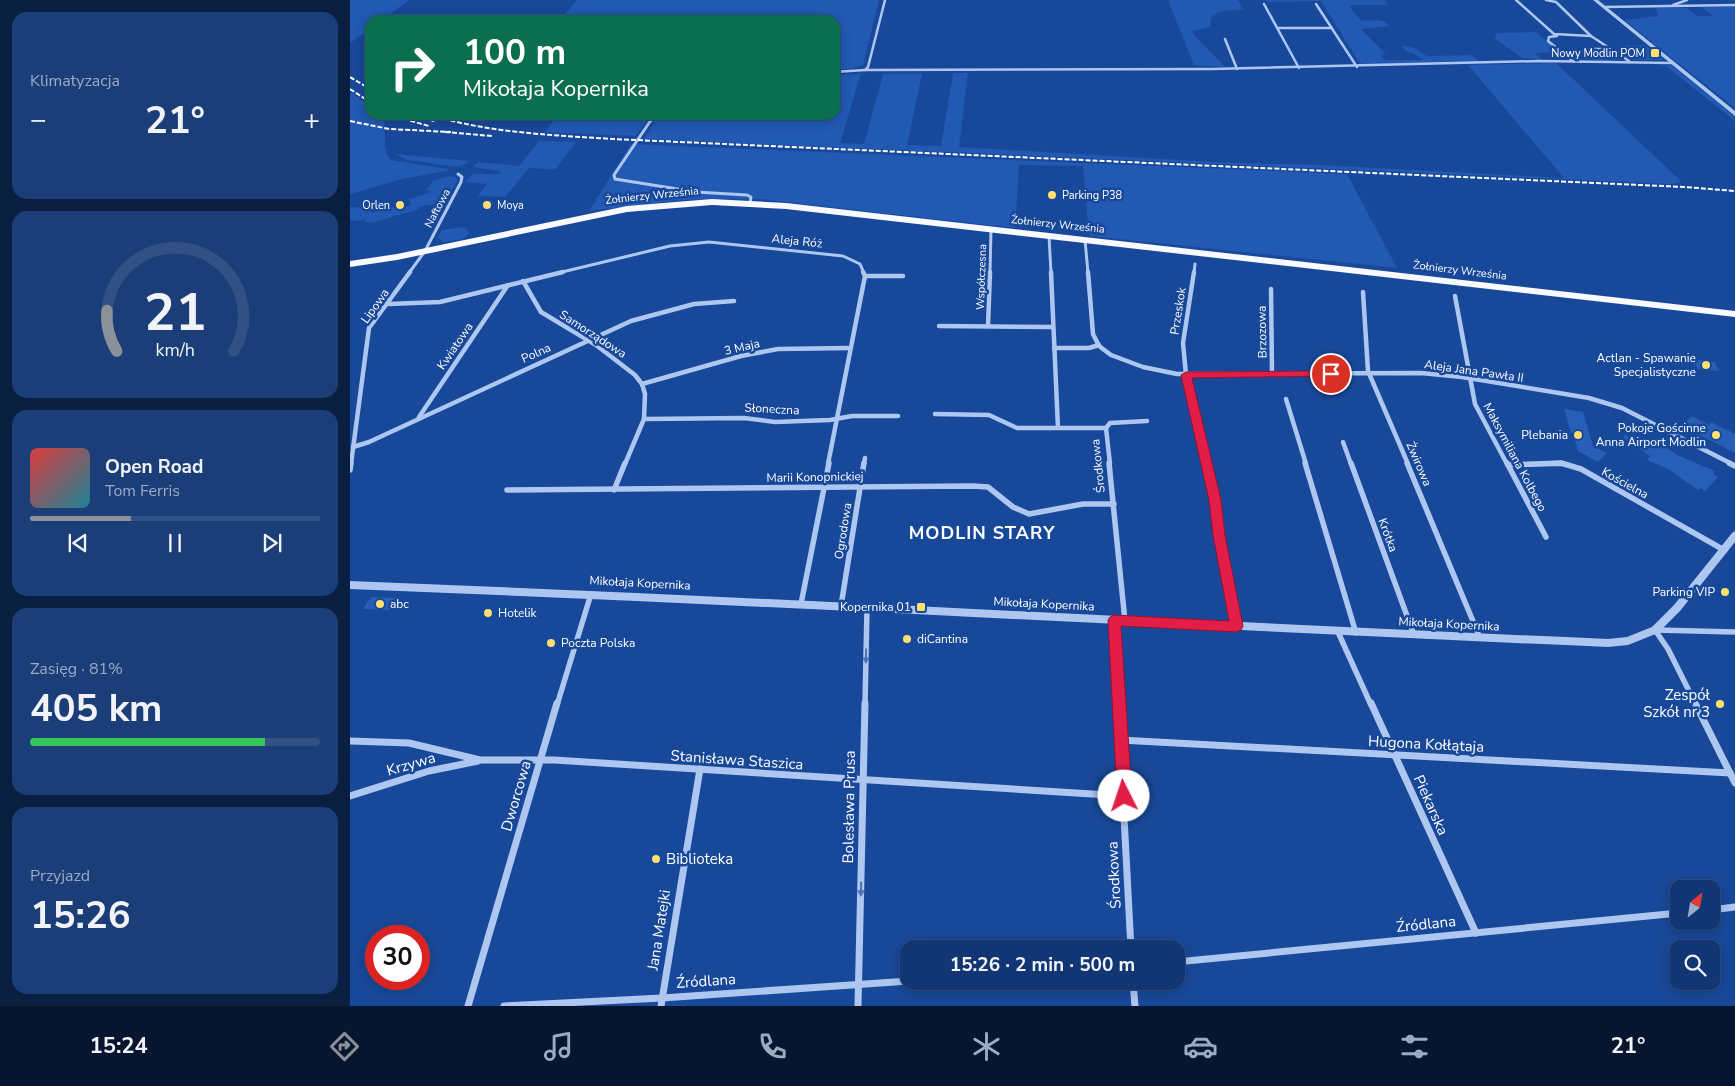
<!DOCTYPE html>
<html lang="pl">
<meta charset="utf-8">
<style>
:root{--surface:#123673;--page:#1b3e78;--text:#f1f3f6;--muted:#9cabc4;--line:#315085;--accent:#8c9099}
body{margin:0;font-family:"Nunito Sans",sans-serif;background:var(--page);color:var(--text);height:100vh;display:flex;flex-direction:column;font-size:19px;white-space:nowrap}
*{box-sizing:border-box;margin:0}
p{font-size:16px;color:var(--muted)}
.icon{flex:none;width:28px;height:28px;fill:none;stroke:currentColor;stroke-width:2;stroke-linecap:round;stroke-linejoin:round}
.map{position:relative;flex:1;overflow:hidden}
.drawer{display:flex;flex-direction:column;gap:12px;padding:12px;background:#0a1e3f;width:350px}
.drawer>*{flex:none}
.guide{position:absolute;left:15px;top:15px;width:475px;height:105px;border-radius:15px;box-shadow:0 2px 12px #0003,0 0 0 1px var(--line);background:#0b6e4f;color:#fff;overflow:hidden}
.needle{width:32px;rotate:30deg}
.controls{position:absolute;left:1320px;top:880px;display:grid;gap:10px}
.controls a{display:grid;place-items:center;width:50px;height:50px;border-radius:10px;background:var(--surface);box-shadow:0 2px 12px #0003,0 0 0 1px var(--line);font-size:25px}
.speed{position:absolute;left:15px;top:925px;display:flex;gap:10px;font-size:25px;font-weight:700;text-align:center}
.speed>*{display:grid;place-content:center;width:65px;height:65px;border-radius:50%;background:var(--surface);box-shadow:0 2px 12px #0003,0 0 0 1px var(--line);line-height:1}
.speed .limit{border:8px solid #d22;background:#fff;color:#111}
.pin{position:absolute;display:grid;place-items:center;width:42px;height:42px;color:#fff;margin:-21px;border:2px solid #fff;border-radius:50%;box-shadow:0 1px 5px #0007}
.me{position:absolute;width:55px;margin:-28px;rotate:356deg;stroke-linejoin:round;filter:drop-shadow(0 0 4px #0008)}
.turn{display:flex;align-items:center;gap:18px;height:105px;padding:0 15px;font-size:22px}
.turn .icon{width:65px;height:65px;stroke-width:2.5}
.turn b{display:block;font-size:35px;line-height:42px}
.big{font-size:38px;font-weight:700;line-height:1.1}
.drawer .widget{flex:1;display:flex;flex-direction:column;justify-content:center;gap:8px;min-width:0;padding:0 18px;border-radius:15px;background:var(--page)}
.drawer .dial{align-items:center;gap:0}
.dial svg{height:130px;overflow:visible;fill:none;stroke:var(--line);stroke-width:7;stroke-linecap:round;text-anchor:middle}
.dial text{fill:var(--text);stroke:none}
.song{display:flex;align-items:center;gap:15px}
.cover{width:60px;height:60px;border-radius:8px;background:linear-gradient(135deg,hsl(0 70% 55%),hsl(190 70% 35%))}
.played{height:5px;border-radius:2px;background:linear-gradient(90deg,var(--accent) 35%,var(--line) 35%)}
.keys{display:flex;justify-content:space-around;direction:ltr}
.heat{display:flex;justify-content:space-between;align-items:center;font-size:28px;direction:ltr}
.charge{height:8px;border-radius:4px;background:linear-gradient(90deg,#34c759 81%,var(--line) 0)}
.trip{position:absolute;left:550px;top:940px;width:285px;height:50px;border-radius:15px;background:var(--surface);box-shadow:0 2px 12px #0003,0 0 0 1px var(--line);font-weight:700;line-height:50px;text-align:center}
.menu{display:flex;height:80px;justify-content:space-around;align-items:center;background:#07162e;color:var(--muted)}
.menu .icon{width:35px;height:35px}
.menu .current{color:var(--accent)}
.menu b{font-size:22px;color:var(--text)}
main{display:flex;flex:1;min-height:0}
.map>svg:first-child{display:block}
.green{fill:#2159b3}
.building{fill:#275eb8}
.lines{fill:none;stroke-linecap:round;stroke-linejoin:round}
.minor-far4{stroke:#adc7f1;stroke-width:2.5}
.minor-far3{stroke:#adc7f1;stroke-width:3}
.minor-far2{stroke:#adc7f1;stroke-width:4.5}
.minor-far1{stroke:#adc7f1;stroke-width:5.5}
.minor{stroke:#adc7f1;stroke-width:7}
.tertiary{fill:#adc7f1;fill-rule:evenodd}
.primary{fill:#f8faff;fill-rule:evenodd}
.rail{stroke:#fff;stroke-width:2;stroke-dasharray:5 2;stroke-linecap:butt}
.oneway{fill:#4c74b8}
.route{fill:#e11d48;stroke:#92132f}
.poi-dot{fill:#ffdf6e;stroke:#184899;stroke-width:2}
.labels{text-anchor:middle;stroke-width:5;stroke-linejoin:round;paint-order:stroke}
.far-poi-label{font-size:11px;fill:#fff;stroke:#184899;text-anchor:end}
.far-street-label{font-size:11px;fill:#fff;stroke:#184899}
.street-label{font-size:12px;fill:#fff;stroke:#184899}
.poi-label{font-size:12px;fill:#fff;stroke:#184899;text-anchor:end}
.near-poi-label{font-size:15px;fill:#fff;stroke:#184899;text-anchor:end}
.near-street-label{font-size:15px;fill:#fff;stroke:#184899}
.district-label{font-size:18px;font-weight:bold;letter-spacing:1px;fill:#fff;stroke:#184899}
</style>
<main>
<section class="drawer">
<div class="widget"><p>Klimatyzacja</p>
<div class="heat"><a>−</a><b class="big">21°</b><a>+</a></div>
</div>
<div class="widget dial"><svg viewBox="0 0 100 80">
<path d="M14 69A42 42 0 1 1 86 69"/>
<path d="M14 69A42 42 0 0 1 8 44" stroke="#8c9099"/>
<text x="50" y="56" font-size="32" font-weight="700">21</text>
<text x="50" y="72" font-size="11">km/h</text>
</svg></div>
<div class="widget">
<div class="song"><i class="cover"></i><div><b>Open Road</b><p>Tom Ferris</p></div></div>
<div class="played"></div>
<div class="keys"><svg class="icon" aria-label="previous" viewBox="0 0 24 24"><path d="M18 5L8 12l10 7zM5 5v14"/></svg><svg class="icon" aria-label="pause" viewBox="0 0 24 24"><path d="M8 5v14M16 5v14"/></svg><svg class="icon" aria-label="next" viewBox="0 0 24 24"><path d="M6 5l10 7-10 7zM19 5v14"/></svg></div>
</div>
<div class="widget"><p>Zasięg · 81%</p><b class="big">405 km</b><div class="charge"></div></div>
<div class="widget"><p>Przyjazd</p><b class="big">15:26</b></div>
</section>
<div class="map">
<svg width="1385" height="1006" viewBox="0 0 1385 1006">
<rect width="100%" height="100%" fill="#184899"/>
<g class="green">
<path d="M0,0h59l-27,20h-12v9l-20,14z"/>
<path d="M227,0h302l-16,65 -11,4h-17v-49h-275z"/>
<path d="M818,0h70l6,10c-13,0 -24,-1 -33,8l-1,9 -17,4 1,4 31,32 -31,-2z"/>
<path d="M911,0h123l4,5h-36l-2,2 10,13c10,2 23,-3 30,6l-29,3 25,25 -5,1 3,5h38c-5,-8 -16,-6 -20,-14l10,1 15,9 45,-1 8,7 -120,2 -39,-63 -51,1z"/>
<path d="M1385,6v102l-111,-88 34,-4 -2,-8h30l11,8h16l-12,-9z"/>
<path d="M1186,32l24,20 -25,1 7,7 -20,-2 -28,-20 3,-5z"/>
<path d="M1269,45h26l19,15h-33l-16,-10 8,-1z"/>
<path d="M1245,50h17l12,9c-13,3 -34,4 -44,-5z"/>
<path d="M1206,63l126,119 -10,2 -1028,-45 15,-24h176v-40l26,-1 -21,69 24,1 19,-70h39l-15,71 34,1 12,-73h15l-9,74 254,15 107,3 244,13 -96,-113z"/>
<path d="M1300,63l23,3 62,51v4l-69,-55z"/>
<path d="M0,92l20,14v9h11c9,14 -2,31 10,45l58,9 -2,2 -45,8 -52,15z"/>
<path d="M208,115h93l-15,21 -91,-4z"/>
<path d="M189,141l37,1 -21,28 -26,-2 -24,29 -27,-1 9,-12 -23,-2 9,-8h28l-1,-3 -27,-4 5,-5 41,4z"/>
<path d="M281,144l716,30 50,94 -308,-32 -6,-70 -64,-1 -4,63 -255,-29 -78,1 -93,11z"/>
<path d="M46,154l73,7 -5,4 -7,2 -50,-7z"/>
<path d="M99,176l7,1 1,4 -12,23 -23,2 -6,4 -44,13 -8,-1 2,-3 -8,2 -8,-1v-13l21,1 2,4 18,-5c8,4 13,1 20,-3l-2,-5 22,-7 -5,-2 8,-10z"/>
<path d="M113,227l4,2 2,4 -6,6 -19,3 -7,-4 5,-8z"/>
</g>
<g class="building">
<path d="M1343,359l22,3 4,9 -21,-2z"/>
<path d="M1214,409l19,3 10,34 14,7 -9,9 -20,-11 -5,-18h-2z"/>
<path d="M1342,416l17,9 2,-3 24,12v19l-53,-27z"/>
<path d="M1275,435l33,13 4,-3 17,11 36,15 -2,3 5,3 -13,14 -4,-3 -3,2 -30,-21 -21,-9 3,-4 -27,-18z"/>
<path d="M21,597l26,1 -8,12 -26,-1z"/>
</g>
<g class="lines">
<g class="minor-far4">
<path d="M1166,0l38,34 37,2 38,25"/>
<path d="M1196,0l10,2 35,34"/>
<path d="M914,4l35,64"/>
<path d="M966,4l41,63"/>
<path d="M1323,5l14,-5"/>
<path d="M1254,7l131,-2"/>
<path d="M928,28h54"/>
<path d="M1207,36l-8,1 -1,4 25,20"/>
<path d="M875,39l12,30"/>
<path d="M1216,55l26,-6h19"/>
<path d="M515,70l3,-3 17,-67"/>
<path d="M485,72l30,-2 347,-1 328,-8 132,2"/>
<path d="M301,121l4,-6"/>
</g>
<g class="minor-far3">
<path d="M301,120l-37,55 1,4 81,13 51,3 4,2 -1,6"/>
<path d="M699,236l2,37"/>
<path d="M735,240l3,33"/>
<path d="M59,273l16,-22 36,-69 1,-5 -4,-3"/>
<path d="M208,273l112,-27 39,-4 134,14 17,8 4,9"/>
<path d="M640,273l1,-44"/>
<path d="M844,273l1,-9"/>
</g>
<g class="minor-far2">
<path d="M701,272l7,156"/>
<path d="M738,272l5,62 6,12 12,9 32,12 34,7 244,-1 41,4 127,21 33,10 110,56"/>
<path d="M844,272l-11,71 3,32 21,89"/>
<path d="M515,276h38"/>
<path d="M173,281l18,31 55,33 39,30 7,9 3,10 -1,25 -19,45"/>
<path d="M921,289l1,85"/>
<path d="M1013,292l5,79 40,93"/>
<path d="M1105,296l20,108 32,60"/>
<path d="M39,304l51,-2 123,-30"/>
<path d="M589,326l114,1"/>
<path d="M638,326l2,-54"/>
<path d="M704,348h35l10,-3"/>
<path d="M292,384l99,-28 37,-7 72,-1"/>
<path d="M936,399l20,65"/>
<path d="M585,414l54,1 28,13h89"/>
<path d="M69,417l89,-132"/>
<path d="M294,419l100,-1 31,4 55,-2 22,-4h46"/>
<path d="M756,428l4,36"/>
<path d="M756,428l4,-5 37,-2"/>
<path d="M993,442l8,22"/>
<path d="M3,447l16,-5 262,-121 63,-17 40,-3"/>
<path d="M1,464l18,-136 41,-56"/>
<path d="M478,464l37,-188 -2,-4"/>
<path d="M514,464l1,-6"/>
<path d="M1177,464h38"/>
</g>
<g class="minor-far1">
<path d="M759,463l16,158"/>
<path d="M856,463c13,54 20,109 30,163"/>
<path d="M955,463l51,170"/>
<path d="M1001,463l63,172"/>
<path d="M1057,463l73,175"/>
<path d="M1157,463l39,74"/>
<path d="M1211,463l20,6 143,81"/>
<path d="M1379,463l6,3"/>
<path d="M1158,465l52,-2"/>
<path d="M0,470l1,-7"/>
<path d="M157,490l466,-4 15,1 25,20 16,7 54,-10h31"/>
<path d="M264,490l11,-27"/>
<path d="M451,604l28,-141"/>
<path d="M491,606l23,-143"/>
<path d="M764,621l4,84"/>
<path d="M1305,630l13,19 28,56"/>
<path d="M1306,630l79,2"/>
<path d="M988,632l33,73"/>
<path d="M207,705l34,-111"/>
<path d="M515,705l2,-97"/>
</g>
<g class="minor">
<path d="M768,703l13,246"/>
<path d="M1021,703l105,230"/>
<path d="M1345,703l40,80"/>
<path d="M770,740l610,33"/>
<path d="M0,741l59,2 71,17h74l570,36"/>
<path d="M0,796l79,-25 49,-10"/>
<path d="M1361,910l24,-3"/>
<path d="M826,962l503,-49"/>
<path d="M783,981l2,25"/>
<path d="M118,1006l89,-303"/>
<path d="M154,1006l158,-8 247,-17"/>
<path d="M311,1006l39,-237"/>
<path d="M508,1006l7,-303"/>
</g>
<g class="tertiary">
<path d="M1243,0h5l137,111v5z"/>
<path d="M1385,531v11l-55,69 -22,22 -30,12 -20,2c-419,-18 -839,-42 -1258,-58v-8c419,16 839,40 1258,58l19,-2 25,-10 22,-22 58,-72z"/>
</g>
<path class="primary" d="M362,199l74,4 949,108v6l-949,-108 -74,-4 -85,7 -230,48 -47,7v-6l47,-7 230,-48z"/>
<g class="rail">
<path d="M0,77l20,12"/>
<path d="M0,89l20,13"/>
<path d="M40,115l39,11"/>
<path d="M66,115l20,7"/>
<path d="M80,115c60,18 121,20 183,24l1072,48 50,4"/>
<path d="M0,121l39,8 62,3"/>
<path d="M95,132l47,4"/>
</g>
</g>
<defs><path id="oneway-solid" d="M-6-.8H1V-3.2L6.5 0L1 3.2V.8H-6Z" transform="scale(1.25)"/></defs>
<g class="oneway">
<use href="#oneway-solid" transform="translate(516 656) rotate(91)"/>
<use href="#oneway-solid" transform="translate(511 889) rotate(91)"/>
</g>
<path class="route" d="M981,371l3,1v4l-142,2 29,122 4,35 18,91 -2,4 -5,2 -115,-6 11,170 -3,6 -5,2 -5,-2 -2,-6 -9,-176 2,-3 4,-2 115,6 -16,-86 -4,-35 -28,-125 5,-3z"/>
<g class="poi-dot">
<rect x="1300" y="48" width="10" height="10" rx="2.5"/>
<circle cx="702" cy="195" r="5"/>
<circle cx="50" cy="205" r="5"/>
<circle cx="137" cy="205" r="5"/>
<circle cx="1356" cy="365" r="5"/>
<circle cx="1228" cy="435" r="5"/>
<circle cx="1366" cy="435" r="5"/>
<circle cx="1375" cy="592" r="5"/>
<circle cx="30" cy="604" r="5"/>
<rect x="566" y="602" width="10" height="10" rx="2.5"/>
<circle cx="138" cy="613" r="5"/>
<circle cx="557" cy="639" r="5"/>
<circle cx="201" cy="643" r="5"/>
<circle cx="1370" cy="704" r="5"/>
<circle cx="306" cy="859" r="5"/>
</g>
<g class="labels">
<g class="far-poi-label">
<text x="1295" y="57">Nowy Modlin POM</text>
<text x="712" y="199" text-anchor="start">Parking P38</text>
<text x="40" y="209">Orlen</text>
<text x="147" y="209" text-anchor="start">Moya</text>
</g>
<g class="far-street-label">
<text transform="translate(302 195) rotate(-6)" y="4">Żołnierzy Września</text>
<text transform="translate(87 208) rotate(-62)" y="4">Naftowa</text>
<text transform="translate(708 224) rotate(6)" y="4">Żołnierzy Września</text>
<text transform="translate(1110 270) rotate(7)" y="4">Żołnierzy Września</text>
<text transform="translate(631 277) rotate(-88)" y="4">Współczesna</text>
</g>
<g class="street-label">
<text transform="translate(447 241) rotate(6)" y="4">Aleja Róż</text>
<text transform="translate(25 306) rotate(-55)" y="4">Lipowa</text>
<text transform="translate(828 311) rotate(-81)" y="4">Przeskok</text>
<text transform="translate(912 332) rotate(-91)" y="4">Brzozowa</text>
<text transform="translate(243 334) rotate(33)" y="4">Samorządowa</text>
<text transform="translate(105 346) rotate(-56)" y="4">Kwiatowa</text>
<text transform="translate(392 347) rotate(-13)" y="4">3 Maja</text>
<text transform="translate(186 353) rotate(-24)" y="4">Polna</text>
<text transform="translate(1124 371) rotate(8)" y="4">Aleja Jana Pawła II</text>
<text transform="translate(422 409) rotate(3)" y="4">Słoneczna</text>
<text transform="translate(1165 457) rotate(62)" y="4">Maksymiliana Kolbego</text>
<text transform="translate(1069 464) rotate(67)" y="4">Żwirowa</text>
<text transform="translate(748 466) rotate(-96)" y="4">Środkowa</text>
<text transform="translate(465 477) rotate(-1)" y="4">Marii Konopnickiej</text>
<text transform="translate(1275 483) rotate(29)" y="4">Kościelna</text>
<text transform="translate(493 531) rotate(-81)" y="4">Ogrodowa</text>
<text transform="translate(1038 535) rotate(70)" y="4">Krótka</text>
<text transform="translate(290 583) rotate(3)" y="4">Mikołaja Kopernika</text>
<text transform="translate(694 604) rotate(3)" y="4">Mikołaja Kopernika</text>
<text transform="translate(1099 624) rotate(3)" y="4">Mikołaja Kopernika</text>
</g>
<g class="poi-label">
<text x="1346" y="362">Actlan - Spawanie<tspan x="1346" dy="14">Specjalistyczne</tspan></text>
<text x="1356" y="432">Pokoje Gościnne<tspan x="1356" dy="14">Anna Airport Modlin</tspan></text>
<text x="1218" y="439">Plebania</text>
<text x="1365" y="596">Parking VIP</text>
<text x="40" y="608" text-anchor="start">abc</text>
<text x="561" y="611">Kopernika 01</text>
<text x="148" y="617" text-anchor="start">Hotelik</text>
<text x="567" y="643" text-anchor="start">diCantina</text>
<text x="211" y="647" text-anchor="start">Poczta Polska</text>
</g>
<g class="near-poi-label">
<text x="1360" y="700">Zespół<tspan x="1360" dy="17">Szkół nr 3</tspan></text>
<text x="316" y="864" text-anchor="start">Biblioteka</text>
</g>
<g class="near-street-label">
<text transform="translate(1076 744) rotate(3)" y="5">Hugona Kołłątaja</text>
<text transform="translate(387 760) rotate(4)" y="5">Stanisława Staszica</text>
<text transform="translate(61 764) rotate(-16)" y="5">Krzywa</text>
<text transform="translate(166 796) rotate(-74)" y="5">Dworcowa</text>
<text transform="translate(1081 805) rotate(66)" y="5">Piekarska</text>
<text transform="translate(499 807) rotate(-89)" y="5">Bolesława Prusa</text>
<text transform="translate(764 875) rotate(-93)" y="5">Środkowa</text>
<text transform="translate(1076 924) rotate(-6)" y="5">Źródlana</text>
<text transform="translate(309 930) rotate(-81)" y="5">Jana Matejki</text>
<text transform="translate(356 981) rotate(-4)" y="5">Źródlana</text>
</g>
<g class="district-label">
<text x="632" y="539">MODLIN STARY</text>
</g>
</g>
</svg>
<div class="controls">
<a><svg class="needle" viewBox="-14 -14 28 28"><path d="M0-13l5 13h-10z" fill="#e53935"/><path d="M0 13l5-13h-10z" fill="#9cabc4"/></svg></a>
<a><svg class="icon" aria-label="search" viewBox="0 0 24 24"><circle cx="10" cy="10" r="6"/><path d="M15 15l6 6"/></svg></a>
</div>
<div class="speed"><div class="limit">30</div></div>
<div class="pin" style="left:981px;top:374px;background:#d93025"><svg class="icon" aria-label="arrive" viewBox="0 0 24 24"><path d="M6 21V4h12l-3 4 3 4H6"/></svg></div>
<svg class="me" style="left:774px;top:796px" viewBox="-20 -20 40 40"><circle r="19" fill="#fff"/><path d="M0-13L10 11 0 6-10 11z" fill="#e11d48"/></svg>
<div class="trip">15:26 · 2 min · 500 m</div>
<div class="guide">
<div class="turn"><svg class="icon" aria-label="right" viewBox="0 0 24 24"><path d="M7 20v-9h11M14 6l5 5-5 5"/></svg><div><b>100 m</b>Mikołaja Kopernika</div></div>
</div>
</div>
</main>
<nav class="menu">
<b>15:24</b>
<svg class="icon current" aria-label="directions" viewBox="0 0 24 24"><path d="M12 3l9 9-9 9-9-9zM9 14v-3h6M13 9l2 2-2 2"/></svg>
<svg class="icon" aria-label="music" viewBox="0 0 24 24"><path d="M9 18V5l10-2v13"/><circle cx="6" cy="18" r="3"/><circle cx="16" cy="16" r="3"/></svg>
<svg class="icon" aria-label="phone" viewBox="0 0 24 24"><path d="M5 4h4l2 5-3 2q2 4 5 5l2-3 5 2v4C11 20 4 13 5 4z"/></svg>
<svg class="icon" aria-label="climate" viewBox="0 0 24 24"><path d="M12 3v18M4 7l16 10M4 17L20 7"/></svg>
<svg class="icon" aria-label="car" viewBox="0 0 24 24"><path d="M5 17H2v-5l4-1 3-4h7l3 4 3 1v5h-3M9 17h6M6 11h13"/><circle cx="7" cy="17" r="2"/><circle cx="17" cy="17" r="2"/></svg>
<svg class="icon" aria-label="filters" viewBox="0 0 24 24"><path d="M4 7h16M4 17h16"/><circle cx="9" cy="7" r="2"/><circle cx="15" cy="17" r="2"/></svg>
<b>21°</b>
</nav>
